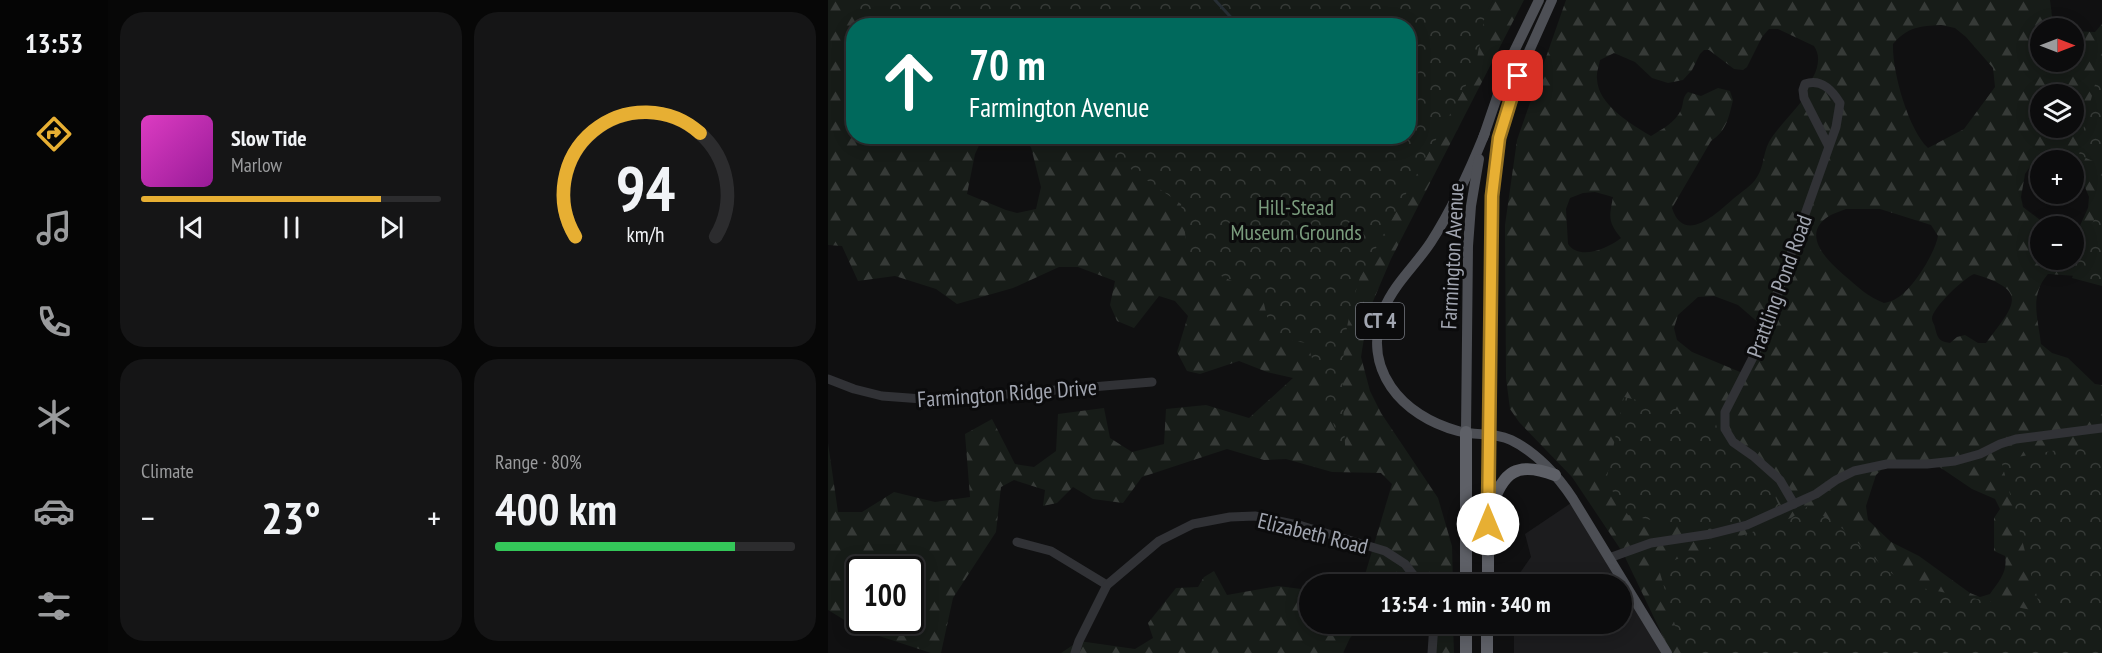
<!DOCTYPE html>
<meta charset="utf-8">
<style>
:root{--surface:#0c0c0d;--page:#151516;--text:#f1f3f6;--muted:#9a9b9d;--line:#2c2c2e;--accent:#e7af33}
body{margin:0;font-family:"PT Sans Narrow",sans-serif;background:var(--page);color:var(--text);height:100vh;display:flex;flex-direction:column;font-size:22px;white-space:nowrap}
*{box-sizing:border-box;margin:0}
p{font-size:20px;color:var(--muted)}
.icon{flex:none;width:33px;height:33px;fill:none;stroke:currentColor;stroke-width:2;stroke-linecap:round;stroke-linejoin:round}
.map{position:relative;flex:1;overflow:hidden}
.details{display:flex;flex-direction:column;gap:12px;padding:12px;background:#070707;width:720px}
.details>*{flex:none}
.banner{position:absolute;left:18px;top:18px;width:570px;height:126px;border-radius:24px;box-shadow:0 3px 15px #0003,0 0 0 2px var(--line);background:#00695c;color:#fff;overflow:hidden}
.needle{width:39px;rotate:90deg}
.controls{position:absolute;left:1202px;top:18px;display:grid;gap:12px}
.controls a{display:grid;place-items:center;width:54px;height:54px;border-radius:50%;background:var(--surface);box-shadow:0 3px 15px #0003,0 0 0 2px var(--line);font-size:30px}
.speed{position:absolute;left:18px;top:556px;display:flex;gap:12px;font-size:30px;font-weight:700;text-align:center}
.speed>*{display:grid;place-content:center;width:78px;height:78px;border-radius:50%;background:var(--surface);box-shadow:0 3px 15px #0003,0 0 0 2px var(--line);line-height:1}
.speed .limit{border:3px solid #111;border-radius:9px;background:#fff;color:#111}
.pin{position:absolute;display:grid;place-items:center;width:51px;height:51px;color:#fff;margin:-26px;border-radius:12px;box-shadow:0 3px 9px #0006}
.me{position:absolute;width:66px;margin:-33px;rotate:0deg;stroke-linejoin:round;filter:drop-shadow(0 0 4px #0008)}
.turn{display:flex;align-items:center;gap:21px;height:126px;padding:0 24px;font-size:27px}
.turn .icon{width:78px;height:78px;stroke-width:2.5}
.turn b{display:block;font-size:42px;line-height:51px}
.big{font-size:45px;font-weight:700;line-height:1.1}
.details .tile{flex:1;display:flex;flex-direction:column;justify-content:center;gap:9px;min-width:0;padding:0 21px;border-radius:24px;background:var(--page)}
.details .dial{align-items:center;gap:0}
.dial svg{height:156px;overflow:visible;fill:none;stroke:var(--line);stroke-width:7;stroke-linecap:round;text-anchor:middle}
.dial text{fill:var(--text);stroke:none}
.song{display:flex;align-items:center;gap:18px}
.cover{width:72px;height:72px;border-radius:9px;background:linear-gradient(135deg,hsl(310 70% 55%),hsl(300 70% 35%))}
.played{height:6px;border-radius:3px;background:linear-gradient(90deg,var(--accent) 80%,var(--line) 80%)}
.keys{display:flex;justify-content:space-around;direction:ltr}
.heat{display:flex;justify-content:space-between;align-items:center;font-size:33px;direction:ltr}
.charge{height:9px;border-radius:4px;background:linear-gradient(90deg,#34c759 80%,var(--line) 0)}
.details .tiles{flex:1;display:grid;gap:12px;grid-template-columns:repeat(2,1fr)}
.trip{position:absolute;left:471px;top:574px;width:333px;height:60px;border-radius:30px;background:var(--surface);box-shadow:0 3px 15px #0003,0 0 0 2px var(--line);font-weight:700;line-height:60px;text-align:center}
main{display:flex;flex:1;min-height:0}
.menu{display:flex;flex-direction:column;width:108px;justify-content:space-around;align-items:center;background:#050505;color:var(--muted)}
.menu .icon{width:42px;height:42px}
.menu .current{color:var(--accent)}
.menu b{font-size:27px;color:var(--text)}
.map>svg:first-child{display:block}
.built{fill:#1c1c1e}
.forest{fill:url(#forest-firs);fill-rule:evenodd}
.park{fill:url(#park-crowns)}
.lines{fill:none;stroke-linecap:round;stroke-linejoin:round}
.stream{stroke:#272e34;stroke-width:3}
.minor{stroke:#313236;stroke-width:9}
.major{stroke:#4d4f55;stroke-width:10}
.highway{stroke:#5e6067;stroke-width:12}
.route-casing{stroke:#967221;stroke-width:15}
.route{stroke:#e7af33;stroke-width:10}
.labels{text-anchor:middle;stroke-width:6;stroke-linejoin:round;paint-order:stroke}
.shield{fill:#0b0b0c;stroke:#757880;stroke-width:1.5}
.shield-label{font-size:21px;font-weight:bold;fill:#a2a6b1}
.park-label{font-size:22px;fill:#7a9c7d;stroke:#0b0b0c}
.street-label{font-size:22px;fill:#a2a6b1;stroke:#0b0b0c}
</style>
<main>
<nav class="menu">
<b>13:53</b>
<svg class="icon current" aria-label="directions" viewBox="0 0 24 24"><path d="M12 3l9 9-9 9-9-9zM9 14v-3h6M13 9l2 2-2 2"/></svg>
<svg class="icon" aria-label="music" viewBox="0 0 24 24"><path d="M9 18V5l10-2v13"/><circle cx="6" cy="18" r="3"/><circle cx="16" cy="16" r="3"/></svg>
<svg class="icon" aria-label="phone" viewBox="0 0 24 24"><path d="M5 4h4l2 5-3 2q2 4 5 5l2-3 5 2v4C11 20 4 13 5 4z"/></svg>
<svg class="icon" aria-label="climate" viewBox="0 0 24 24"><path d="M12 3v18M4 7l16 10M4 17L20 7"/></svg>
<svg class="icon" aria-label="car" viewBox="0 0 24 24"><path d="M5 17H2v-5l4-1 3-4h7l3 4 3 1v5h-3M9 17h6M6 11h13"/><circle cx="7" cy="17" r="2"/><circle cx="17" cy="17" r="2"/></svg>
<svg class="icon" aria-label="filters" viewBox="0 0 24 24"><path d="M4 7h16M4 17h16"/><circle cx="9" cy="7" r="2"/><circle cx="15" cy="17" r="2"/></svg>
</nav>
<section class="details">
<div class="tiles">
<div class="tile">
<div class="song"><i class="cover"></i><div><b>Slow Tide</b><p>Marlow</p></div></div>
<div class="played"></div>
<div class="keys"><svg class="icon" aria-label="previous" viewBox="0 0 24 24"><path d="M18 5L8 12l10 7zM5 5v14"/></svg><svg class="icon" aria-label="pause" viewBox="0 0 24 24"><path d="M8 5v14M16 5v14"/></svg><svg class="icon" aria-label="next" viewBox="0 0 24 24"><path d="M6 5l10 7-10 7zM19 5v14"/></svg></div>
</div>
<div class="tile dial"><svg viewBox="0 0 100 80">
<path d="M14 69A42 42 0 1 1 86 69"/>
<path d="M14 69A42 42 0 0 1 78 16" stroke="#e7af33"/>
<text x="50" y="56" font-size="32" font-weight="700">94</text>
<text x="50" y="72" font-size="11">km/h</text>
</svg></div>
<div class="tile"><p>Climate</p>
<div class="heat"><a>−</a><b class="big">23°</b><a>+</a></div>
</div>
<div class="tile"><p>Range · 80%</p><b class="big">400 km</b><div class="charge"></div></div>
</div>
</section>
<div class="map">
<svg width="1274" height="653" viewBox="0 0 1274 653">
<defs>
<pattern id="forest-firs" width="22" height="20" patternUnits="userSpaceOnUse" patternTransform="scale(1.5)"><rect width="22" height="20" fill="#171c18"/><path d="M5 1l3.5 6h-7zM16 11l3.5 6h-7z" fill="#363a37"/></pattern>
<pattern id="park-crowns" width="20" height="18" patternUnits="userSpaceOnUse" patternTransform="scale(1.5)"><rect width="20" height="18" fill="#171c18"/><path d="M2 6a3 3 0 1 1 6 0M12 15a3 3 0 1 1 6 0" fill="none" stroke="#363a37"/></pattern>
</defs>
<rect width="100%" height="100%" fill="#101011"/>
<path class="built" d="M746,501l93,152h-153v-29h108v-39h-107v-5l16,-23 -6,-23z"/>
<g class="forest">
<path d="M0,0h440l17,25 -431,1v110l129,1 -8,17 -8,40 39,16 11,3 19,-4 5,-22 -10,-40 -13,-10 390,-1v-110l77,-12 8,-14h31l-133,259 -23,54 -7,44 9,34 11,22 57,85 14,48 1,39h-94l5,-7 28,-94 -11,-11 -49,-1 -46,-13 -22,1 -37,-11 -85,28 -19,26 -30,-4 -20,-12 -16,16 -14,3 2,-16 -31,-10 -13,7 -5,45 -43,66 -12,55h-10l-70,-23 -33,-20v-167l10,69h24l32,-20 41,10 35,-5 -5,-63 27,-15 23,45 19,3 22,-16 2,-37 46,-6 6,30 22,14 32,-8 2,-35 40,-4 43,13 44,-40 -26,-6 -28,-11 -39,13 -13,-3 -10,-19 11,-36 -13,-15 -16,-5 -25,32 -17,-7 -7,-16 5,-24 -37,-14h-19l-46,21 -56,16 -21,-15 -41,-13 -37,5 -16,-35 -14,-1zM32,570h50v51h-50z"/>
<path d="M738,0h484l3,25 9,3h-22v34h33v-31l22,1 7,-8v258l-11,-5 -43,-3c-19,22 -10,43 -7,70l11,9 16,5 27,26 7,1v268h-431l-48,-100 -51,-76 -53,-55 -9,-13 -4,-31 -1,-153 12,-85zM1113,25l14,3 11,9 27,31 2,19 -31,42 -36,19c-20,-19 -36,-77 -35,-104 15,-17 26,-18 48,-19zM941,29h9l36,17c10,14 0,34 -11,44l1,8c-11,15 -26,29 -35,44 -6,11 -5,25 -12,35 -5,9 -16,15 -24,22 -17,15 -49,46 -61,9l39,-67c16,-10 18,-25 22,-41l-3,-9 -12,-3 -17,8 -13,-4c-6,5 -4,11 -7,18 -6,13 -19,19 -30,26 -20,-12 -53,-31 -54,-57 -1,-6 2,-13 3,-19l14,-7 21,9 17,16 16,5 15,-3 9,-10 8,-16 4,-4h5l25,19 9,1 4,-3 15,-30zM1212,94h33v34h-33zM1221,152h15l10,8 15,37 -1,11 -15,33v19h-33v-34h21l-10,-4 -7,1 -21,-16 -2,-10 4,-23 7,-10zM767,192l18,5c-4,21 -5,25 8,41 -12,10 -42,23 -53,6l-2,-35 4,-11 13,-5zM1018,209h34l51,16 7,11c-3,17 -25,53 -41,62 -4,3 -9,4 -13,5 -16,-6 -26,-16 -39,-27 -16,-14 -46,-41 -16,-60 5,-3 12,-5 17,-7zM1146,274c57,17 40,31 12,69h-8l-13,-8 -8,2 -7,6c-12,-2 -12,-5 -15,-15 0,-3 -3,-6 -3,-9 -1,-10 32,-41 42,-45zM886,296l24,9 29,25 -22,44 -53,-22 -15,-12 -3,-12 4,-13 20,-18zM1059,464h40l14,4 31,21 23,10 5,10 -6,9v33l11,5c3,16 -6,25 -15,38l-10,3 -10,-4 -51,-37 -28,-14 -23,-22 -2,-14 10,-31z"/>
<path d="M386,571l13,24 51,-9 31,4 1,34h53l-13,14 -7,15h-282l18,-12 56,8 18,-11 -5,-15 28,-35 22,-1 6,-10z"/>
<path d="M606,624h19l1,29h-22z"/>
</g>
<g class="park">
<path d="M22,0h643l-8,15 -10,54 -115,208c-7,23 -14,48 -16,72 -3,38 0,75 2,113l-39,-119 -35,-5 -10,-43 -73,-34 -8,-57 -96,-67 323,-1v-110h-540z"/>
<path d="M1274,58v107l-23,-10 5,-29z"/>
<path d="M1274,198v88l-30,-8z"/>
<path d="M796,397l90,21 8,26 45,34 13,30c-14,5 -28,13 -43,17 -34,10 -75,-3 -109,-10l-22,-34z"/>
<path d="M1274,442v211h-416l-7,-14 -21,-73 133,-48 17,-12 35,23 45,42 24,15 129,26 -40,-152z"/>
</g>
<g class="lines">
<path class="stream" d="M387,0l24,26"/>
<g class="minor">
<path d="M0,379l26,10 28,7 54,4 216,-18"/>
<path d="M966,504l-14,-24 -27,-24 -20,-14 -8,-13v-17l42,-82 19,-62 50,-141 4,-24c-8,-13 -19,-25 -35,-19l-2,6 1,8 24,47"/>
<path d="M189,542l34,9 56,34"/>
<path d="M781,558l42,-15 60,-9 36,-9 69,-31 20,-14 18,-9 33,-7h40l28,-3 25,-7 20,-10 16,-5 86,-11"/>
<path d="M247,653l4,-12 28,-56 52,-44 34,-17 37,-7 25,-1 47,10 83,25 20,13 16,21"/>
<path d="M604,653l2,-29"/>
</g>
<g class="major">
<path d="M657,133c-15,37 -32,75 -54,109 -15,23 -37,42 -47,67 -24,60 18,107 74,122 18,5 36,1 53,9 25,12 47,36 62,59l94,154"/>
<path d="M655,138l26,-76 30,-62"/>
<path d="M638,432l2,-186 3,-40 8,-47"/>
<path d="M660,434l2,-197 6,-79 8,-40 14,-42 34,-76"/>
</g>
<g class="highway">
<path d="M663,508c12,-37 26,-47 64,-33"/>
<path d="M638,585v-153"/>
<path d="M660,585v-151"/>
<path d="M638,653v-29"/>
<path d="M659,653v-29"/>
</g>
</g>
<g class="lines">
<defs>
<path id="route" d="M660,524l4,-328 7,-58 19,-62"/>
</defs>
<use href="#route" class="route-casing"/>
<use href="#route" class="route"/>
</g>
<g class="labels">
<rect class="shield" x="528" y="303" width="48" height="36" rx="4.5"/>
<g class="shield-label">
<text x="552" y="328">CT 4</text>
</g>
<g class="park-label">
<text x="468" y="215">Hill-Stead<tspan x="468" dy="25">Museum Grounds</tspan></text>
</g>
<g class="street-label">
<text transform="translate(624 256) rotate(-87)" y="8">Farmington Avenue</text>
<text transform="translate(951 286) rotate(-70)" y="8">Prattling Pond Road</text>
<text transform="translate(179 393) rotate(-4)" y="8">Farmington Ridge Drive</text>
<text transform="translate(485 533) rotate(14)" y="8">Elizabeth Road</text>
</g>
</g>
</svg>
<div class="controls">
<a><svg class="needle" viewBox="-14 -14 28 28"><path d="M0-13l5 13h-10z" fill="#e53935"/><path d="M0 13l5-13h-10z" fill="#9a9b9d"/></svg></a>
<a><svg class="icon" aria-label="layers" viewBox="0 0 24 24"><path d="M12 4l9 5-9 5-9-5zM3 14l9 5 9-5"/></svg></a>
<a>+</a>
<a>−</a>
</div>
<div class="speed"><div class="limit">100</div></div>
<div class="pin" style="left:690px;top:76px;background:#d93025"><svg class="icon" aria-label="arrive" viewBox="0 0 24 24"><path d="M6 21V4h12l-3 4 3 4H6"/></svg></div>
<svg class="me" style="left:660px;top:524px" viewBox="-20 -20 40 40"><circle r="19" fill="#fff"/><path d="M0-13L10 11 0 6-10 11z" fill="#e7af33"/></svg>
<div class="trip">13:54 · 1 min · 340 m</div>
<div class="banner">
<div class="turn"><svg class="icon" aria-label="ahead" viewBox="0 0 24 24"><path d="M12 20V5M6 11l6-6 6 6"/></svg><div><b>70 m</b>Farmington Avenue</div></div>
</div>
</div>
</main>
